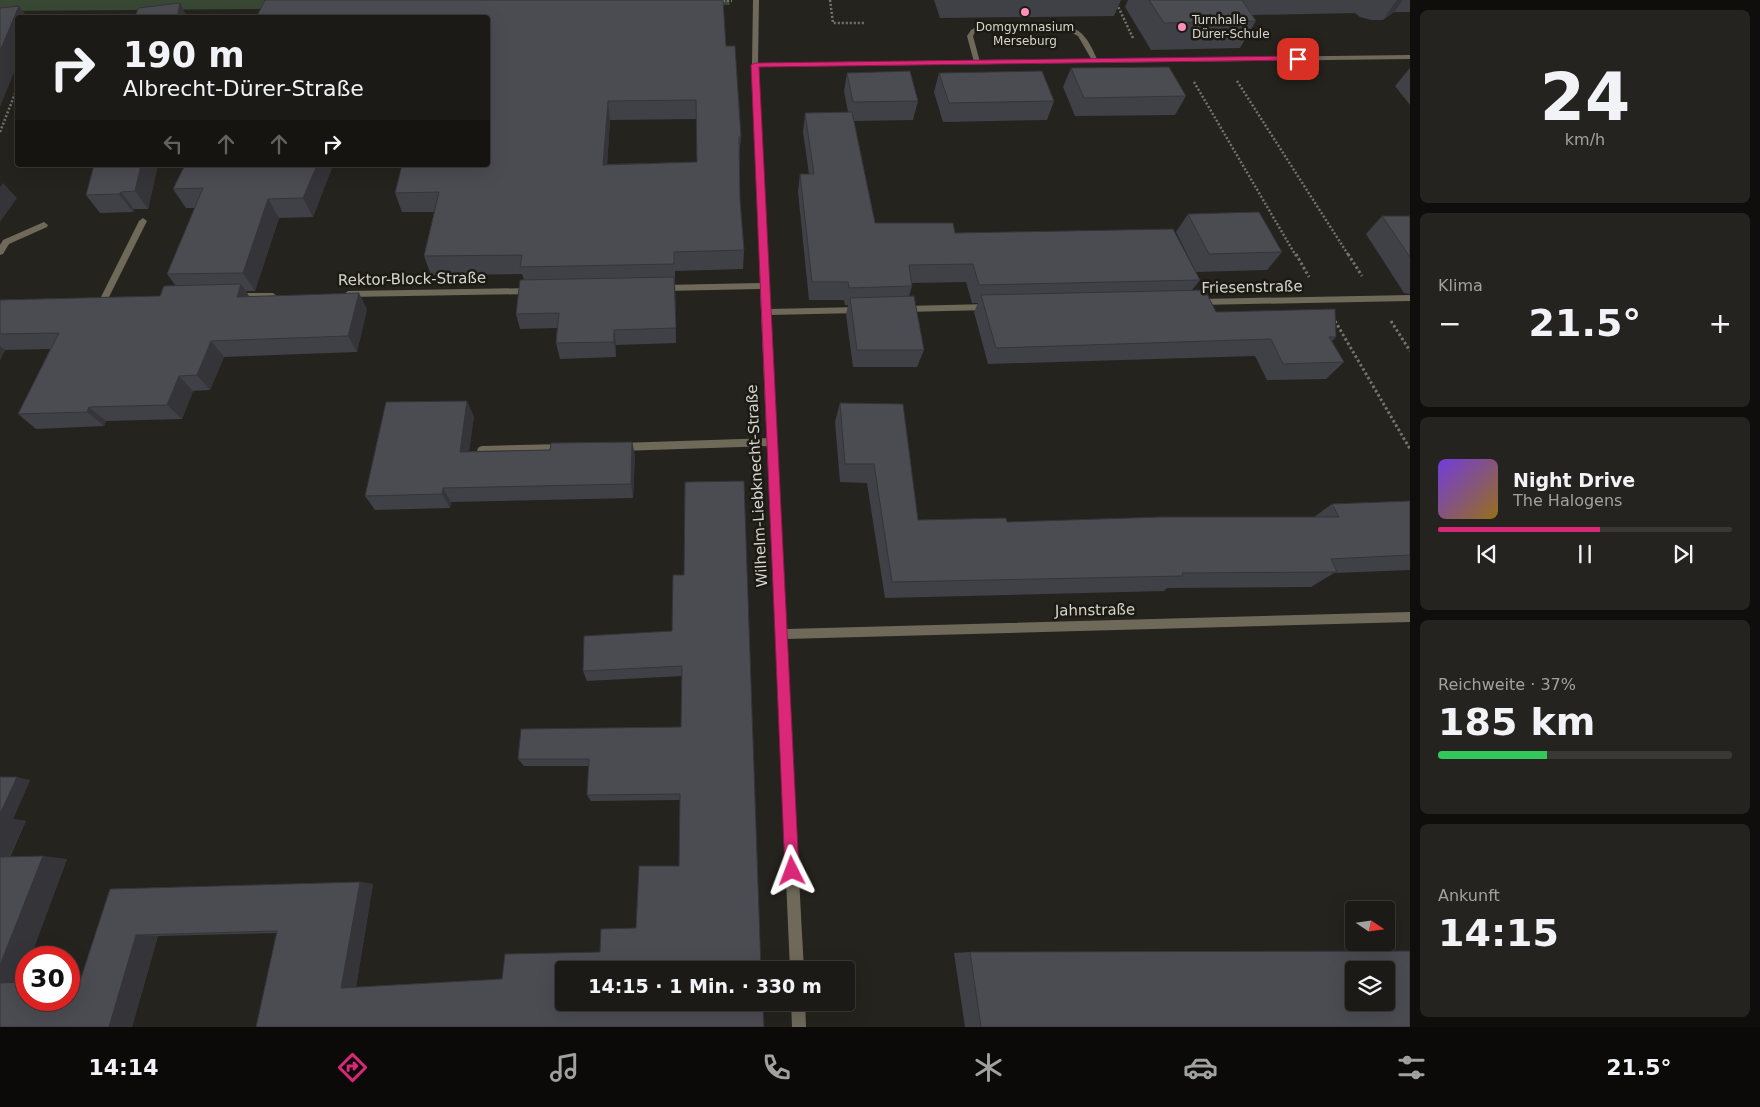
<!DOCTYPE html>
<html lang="de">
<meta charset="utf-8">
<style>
:root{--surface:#1c1a16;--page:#25231f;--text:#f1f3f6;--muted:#a0a1a1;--line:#3a3835;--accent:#db2777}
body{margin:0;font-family:"DejaVu Sans",sans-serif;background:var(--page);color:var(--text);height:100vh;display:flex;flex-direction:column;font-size:19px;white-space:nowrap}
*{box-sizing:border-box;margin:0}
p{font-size:16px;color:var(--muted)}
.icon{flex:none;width:28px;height:28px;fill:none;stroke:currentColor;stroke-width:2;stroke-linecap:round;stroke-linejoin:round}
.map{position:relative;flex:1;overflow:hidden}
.drawer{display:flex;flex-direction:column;gap:10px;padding:10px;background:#0f0e0c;width:350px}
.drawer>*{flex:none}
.top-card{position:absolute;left:15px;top:15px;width:475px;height:152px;border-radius:5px;box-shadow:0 5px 20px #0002,0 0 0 1px var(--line);background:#1c1a16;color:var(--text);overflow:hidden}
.needle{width:32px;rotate:103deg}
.fabs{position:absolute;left:1345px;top:901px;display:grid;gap:10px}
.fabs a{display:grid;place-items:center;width:50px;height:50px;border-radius:5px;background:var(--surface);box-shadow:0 5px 20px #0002,0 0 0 1px var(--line);font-size:25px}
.speed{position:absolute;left:15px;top:946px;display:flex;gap:10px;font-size:25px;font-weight:700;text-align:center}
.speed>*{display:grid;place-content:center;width:65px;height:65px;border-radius:50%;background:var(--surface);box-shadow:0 5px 20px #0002,0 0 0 1px var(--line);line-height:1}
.speed .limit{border:8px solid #d22;background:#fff;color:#111}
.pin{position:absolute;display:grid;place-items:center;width:42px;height:42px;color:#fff;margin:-21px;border-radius:10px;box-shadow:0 2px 8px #0006}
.me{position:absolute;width:55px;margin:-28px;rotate:357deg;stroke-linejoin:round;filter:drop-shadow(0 0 4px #0008)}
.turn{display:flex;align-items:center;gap:18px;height:105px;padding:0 25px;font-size:22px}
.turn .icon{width:65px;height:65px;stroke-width:2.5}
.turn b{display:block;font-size:35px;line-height:42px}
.lanes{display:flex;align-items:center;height:48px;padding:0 25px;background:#0003;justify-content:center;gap:25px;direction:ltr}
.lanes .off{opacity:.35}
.big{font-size:38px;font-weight:700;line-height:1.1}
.drawer .tile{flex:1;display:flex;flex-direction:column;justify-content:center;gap:8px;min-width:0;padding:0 18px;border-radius:8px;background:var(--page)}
.drawer .dial{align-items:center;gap:0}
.dial b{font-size:65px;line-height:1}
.song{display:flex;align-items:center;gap:15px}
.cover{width:60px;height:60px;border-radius:8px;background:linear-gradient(135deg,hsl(260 70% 55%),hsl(40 70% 35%))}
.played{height:5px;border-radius:2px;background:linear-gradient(90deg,var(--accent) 55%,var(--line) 55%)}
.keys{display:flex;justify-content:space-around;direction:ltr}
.heat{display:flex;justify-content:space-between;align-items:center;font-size:28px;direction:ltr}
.charge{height:8px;border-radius:4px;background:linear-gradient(90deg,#34c759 37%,var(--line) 0)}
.trip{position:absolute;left:555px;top:961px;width:300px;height:50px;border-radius:5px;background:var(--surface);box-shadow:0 5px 20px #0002,0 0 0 1px var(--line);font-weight:700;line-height:50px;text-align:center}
.dock{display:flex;height:80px;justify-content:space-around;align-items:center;background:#0b0a09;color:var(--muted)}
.dock .icon{width:35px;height:35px}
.dock .selected{color:var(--accent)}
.dock b{font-size:22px;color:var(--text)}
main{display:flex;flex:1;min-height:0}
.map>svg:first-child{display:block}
.green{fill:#394834}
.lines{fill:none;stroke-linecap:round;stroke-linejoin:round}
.path-far1{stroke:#74736d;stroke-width:2.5;stroke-dasharray:2 2;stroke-linecap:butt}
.path{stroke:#74736d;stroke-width:3;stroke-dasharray:2.5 2.5;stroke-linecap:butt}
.service{fill:#6f695a;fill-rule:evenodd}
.minor{fill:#6f695a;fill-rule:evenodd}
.wall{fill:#404047;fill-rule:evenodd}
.shaded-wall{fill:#343439}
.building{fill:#4b4b52;stroke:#343439;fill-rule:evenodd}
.route{fill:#db2777;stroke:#8e194d}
.poi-dot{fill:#ff8eb9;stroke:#1c1a13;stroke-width:2}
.labels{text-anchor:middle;stroke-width:5;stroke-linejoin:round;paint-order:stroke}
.far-poi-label{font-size:12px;fill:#d6d5d0;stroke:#1c1a13;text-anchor:start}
.street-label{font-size:15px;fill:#d6d5d0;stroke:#1c1a13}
</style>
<main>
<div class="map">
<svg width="1410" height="1027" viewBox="0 0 1410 1027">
<rect width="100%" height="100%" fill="#25231d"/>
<path class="green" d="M0,0h729l1,5 -730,6z"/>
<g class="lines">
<g class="path-far1">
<path d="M830,0l3,23h32"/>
<path d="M1115,0l18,38"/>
<path d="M719,1h13"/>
<path d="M1237,81l112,175"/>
<path d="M1194,82l102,174"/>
<path d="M0,132l18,-46"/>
</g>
<g class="path">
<path d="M1296,254l13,23"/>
<path d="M1348,254l14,22"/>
<path d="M1335,321l75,128"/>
<path d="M1391,321l19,30"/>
</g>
<g class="service">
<path d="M1063,24c22,6 26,18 35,37l-1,1h-4l-15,-26 -15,-8 -82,1 -6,3 -2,4 7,26 -3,2 -3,-2 -7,-26 4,-6 7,-4z"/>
<path d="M143,218l4,3 -39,78 -4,3 -3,-1 -1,-2 39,-78z"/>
<path d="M44,222l4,3 -1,2 -38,17 -6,10 -3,1v-10l3,-5z"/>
<path d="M771,438l5,4 -5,4 -151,5 -3,-1 -2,-3 2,-3 3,-1z"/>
<path d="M563,444l3,1 2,3 -2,3 -3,1 -81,2 -3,-1 -2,-3 2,-3 3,-1z"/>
</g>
<g class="minor">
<path d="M753,0h6l-1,63 652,-8v4l-652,8 11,242 90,-2 4,3 -4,3 -90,2 17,314 624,-17v10l-624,17 18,331h-14l-30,-681 -97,2 -4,-3 4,-3 97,-2 -8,-218z"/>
<path d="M531,288l4,3 -4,3 -183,3 -4,-3 4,-3z"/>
<path d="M235,293h38l4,3 -4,3h-38l-4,-3z"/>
<path d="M1410,295v6l-211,4 -4,-3 4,-3z"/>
<path d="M989,304l4,3 -4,3 -85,2 -4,-3 4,-3z"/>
<path d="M791,1002h14l1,25h-14z"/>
</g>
</g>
<g class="wall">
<path d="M934,0h187l-7,16 -174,2z"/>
<path d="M1128,0h282v12h-16l-11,8h-12l-11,-3 -5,-4 -103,2 4,6 -16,27 -89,2 -26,-43z"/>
<path d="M488,18l238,28 15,91 -2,20 1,43 4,50 -1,19 -68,2 1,72 -60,2v12l-56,2 -4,-16 1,-15 -37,1 -4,-15 8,-34 -2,-6 -91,1 -7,-19 11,-44h-33l-7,-19 7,-28h-8h94zM697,119v43l-90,2 3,-44z"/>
<path d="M1071,68l115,28 -11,19 -100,1 -12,-29z"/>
<path d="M1410,68v37l-15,-19z"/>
<path d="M847,73l71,28 -5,19 -59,1 21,102 80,10 245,47 -8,10 24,22 120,25 -4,4 12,21 -18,17 -59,1 -12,-24 -267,8 -14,-52 4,-9h-6l-6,-21 -54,1v3l-3,10 15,54 -7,17h-64l-7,-52 2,-10h-3l-1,-5h-35l-11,-108 2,-18h9l-6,-42 2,-19 43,-1 -4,-21z"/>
<path d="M939,73l115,28 -7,19 -104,2 -9,-30z"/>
<path d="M158,165l-10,44h-14l-1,3 -33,1 -14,-18z"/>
<path d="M185,165h148l-20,52 -34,1 -24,73h-9l3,5 118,13 -10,43 -133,5 -14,33 -17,1 -11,28 -76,2 -2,5 -68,3 -18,-15 32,-65 -45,1 -5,10v-60l160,-4 16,-10 -9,-12 28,-66h-9l-13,-19z"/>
<path d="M1188,214l94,38 -15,18 -71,2 -20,-40z"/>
<path d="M1382,216h28v78l-6,-1 -38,-59z"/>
<path d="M840,403l78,117 89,2 307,-5 18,-13 78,-3v69l-76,3 -23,14 -144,1 -3,3 -279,7 -18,-115 -27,-1 -5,-60z"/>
<path d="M474,416l-5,35 81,-1 82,-8 3,14 -2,42 -182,4 -1,6 -75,2 -10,-14z"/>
<path d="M672,631l87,304 -503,92 21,-94 -119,3 -26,91h-132v-250l30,3 -17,39 13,2 -16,36 57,2 -37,99h-4l-5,24 59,-2 30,-91 250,-7 13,2 -17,103 146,-8 98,-27 36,-24 43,-62 1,-66 -89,1 -4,-6 2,-29h-65l-6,-7 163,-32 1,-51 -95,5 -4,-10z"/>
<path d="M970,952l440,75h-445l-11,-74z"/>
</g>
<g class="shaded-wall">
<path d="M1397,0h6l-9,12 -11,8z"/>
<path d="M180,3l8,15h-11z"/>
<path d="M19,6l9,12h-10v45l-18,44v-56z"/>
<path d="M608,101l2,19 -4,64 -3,-19z"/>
<path d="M141,165h17l-10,44 -13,-18z"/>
<path d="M317,165h16l-20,52 -10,-19z"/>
<path d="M3,183l14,15 -17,24v-35z"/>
<path d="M121,192l13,17 -1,3 -14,-18z"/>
<path d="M268,199l11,19 -24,73 -12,-18z"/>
<path d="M241,284l11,17 -15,-4z"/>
<path d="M359,293l8,16 -10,43 -9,-16z"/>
<path d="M614,330l2,15v12l-2,-15z"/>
<path d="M211,341l13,16 -14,33 -13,-15z"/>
<path d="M0,346l5,4 -5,10z"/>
<path d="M179,376l14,15 -11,28 -15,-14z"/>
<path d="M467,401l7,15 -7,50 -7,-14z"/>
<path d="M89,407l17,14 -2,5 -17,-14z"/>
<path d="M632,442l3,14 -2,42 -2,-14z"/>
<path d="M443,488l8,14 -1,6 -8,-14z"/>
<path d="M17,777l13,3 -17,39 13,2 -19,40 -7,-1v-46z"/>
<path d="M43,856l24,3 -37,99h-4v11l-5,13 -21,1v-18z"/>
<path d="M360,882l13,2 -17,103 -15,1z"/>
<path d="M136,935l22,1 -26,91h-23z"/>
</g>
<g class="building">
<path d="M265,0h458l3,46h9l6,91h-2l1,63 4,50 -70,2v12l-154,3 2,-12 -98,1 15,-64 -44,1 7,-28h86v-147h-232zM696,100l1,62 -94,3 5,-64z"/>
<path d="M1149,0h93l14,21 -92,2z"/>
<path d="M180,3l-3,15h-42l3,-10z"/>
<path d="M19,6l-19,45v-43z"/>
<path d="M1169,67l17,29 -102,2 -13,-30z"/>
<path d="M910,71l8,30 -65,1 -6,-29z"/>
<path d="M1042,71l12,30 -105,2 -10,-30z"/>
<path d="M852,112l23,111h78l2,10 218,-4 27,51 -221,5 -6,-21 -64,1 3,21 -63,2 -1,-6h-36l-12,-108h14l-9,-61z"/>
<path d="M94,165h47l-6,26 -14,1 -2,2 -33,1z"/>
<path d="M185,165h132l-14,33 -35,1 -25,74 -76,1 36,-86 -30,1z"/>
<path d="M1259,212l23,40 -73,2 -21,-40z"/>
<path d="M1382,216h28v41z"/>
<path d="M674,277l2,51 -62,2v12l-58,1 3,-30 -43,1 4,-34z"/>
<path d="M241,284l-4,13 122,-4 -11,43 -137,5 -14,34 -18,1 -12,29 -78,2 -2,5 -69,2 41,-81 -59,1v-34l160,-4 4,-10z"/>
<path d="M1205,290l11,22 119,-3 1,28h-7l15,25 -61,2 -12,-25 -275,9 -15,-53z"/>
<path d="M914,296l10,54h-67l-7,-52z"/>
<path d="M467,401l-7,51 90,-2 1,-7 81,-1 -1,42 -188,4 -1,6 -77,2 21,-94z"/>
<path d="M840,403l63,1 15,116 88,-2 1,4 154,-5h178l-7,-13 78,-3v54l-79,4 6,13 -155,1 1,3 -291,6 -18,-118h-29z"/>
<path d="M744,481l17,489h-197v32h199l1,25h-508l21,-96 -141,4 -27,92h-109v-44l26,-1v18h43v-19h11l30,-92 250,-7 -19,106 161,-9 3,-25 95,-2 1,-23 35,-1 3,-62h40l1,-72 -93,1 2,-36h-71l3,-30 160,-2 1,-61 -99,5 1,-35 88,-5 1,-56h11l1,-93z"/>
<path d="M0,777h17l-17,37z"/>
<path d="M43,856l-43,109v-108z"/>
<path d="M1410,951v76h-429l-11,-75zM1354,970h32v32h-32z"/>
</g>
<path class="route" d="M1298,56l2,1v3l-541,7 40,804 -2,5 -5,2 -5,-2 -2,-5 -34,-806 4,-2z"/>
<g class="poi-dot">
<circle cx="1025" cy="12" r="5"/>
<circle cx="1182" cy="27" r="5"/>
</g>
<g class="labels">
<g class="far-poi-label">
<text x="1192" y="24">Turnhalle<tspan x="1192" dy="14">Dürer-Schule</tspan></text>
<text x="1025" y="31" text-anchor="middle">Domgymnasium<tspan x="1025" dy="14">Merseburg</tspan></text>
</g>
<g class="street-label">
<text transform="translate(412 279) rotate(-1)" y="5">Rektor-Block-Straße</text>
<text transform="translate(1252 287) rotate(-1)" y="5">Friesenstraße</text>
<text transform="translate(757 486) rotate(-93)" y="5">Wilhelm-Liebknecht-Straße</text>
<text transform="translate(1095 610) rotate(-1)" y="5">Jahnstraße</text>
</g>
</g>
</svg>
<div class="fabs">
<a><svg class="needle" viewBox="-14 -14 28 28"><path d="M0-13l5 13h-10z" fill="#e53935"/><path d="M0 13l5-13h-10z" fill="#a0a1a1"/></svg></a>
<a><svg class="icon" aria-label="layers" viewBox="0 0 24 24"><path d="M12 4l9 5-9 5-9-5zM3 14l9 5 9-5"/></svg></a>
</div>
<div class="speed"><div class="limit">30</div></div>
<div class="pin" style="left:1298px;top:59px;background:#d93025"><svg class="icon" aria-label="arrive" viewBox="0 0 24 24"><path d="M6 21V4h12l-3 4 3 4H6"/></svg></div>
<svg class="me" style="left:792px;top:871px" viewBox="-20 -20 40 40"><path d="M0-17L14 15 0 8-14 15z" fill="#db2777" stroke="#fff" stroke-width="4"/></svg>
<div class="trip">14:15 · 1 Min. · 330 m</div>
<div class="top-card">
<div class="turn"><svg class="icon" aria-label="right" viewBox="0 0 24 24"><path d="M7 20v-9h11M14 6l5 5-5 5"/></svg><div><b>190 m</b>Albrecht-Dürer-Straße</div></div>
<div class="lanes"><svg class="icon off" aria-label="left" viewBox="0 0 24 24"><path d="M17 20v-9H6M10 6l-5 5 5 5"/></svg><svg class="icon off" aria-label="ahead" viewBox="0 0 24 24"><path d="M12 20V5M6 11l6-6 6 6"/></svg><svg class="icon off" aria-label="ahead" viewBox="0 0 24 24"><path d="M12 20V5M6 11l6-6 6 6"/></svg><svg class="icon" aria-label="right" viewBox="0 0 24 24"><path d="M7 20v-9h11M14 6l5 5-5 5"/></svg></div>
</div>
</div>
<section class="drawer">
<div class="tile dial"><b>24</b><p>km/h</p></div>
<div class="tile"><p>Klima</p>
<div class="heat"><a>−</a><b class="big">21.5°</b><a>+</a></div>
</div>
<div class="tile">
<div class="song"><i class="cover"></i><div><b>Night Drive</b><p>The Halogens</p></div></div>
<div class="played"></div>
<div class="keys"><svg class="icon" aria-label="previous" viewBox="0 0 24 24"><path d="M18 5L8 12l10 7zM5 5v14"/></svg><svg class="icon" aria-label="pause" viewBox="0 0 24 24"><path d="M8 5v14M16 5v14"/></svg><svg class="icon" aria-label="next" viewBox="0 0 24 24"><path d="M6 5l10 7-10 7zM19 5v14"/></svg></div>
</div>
<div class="tile"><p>Reichweite · 37%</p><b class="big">185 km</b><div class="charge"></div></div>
<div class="tile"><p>Ankunft</p><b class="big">14:15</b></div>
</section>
</main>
<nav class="dock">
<b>14:14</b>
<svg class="icon selected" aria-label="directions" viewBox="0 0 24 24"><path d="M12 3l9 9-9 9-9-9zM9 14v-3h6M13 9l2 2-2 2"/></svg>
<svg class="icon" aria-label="music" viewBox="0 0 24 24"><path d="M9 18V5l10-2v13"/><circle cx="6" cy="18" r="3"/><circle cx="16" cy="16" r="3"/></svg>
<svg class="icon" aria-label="phone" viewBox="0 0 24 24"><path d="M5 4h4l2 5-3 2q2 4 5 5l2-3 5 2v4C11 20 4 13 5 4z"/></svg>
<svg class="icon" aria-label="climate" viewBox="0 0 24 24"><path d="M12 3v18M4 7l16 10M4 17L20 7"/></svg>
<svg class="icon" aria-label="car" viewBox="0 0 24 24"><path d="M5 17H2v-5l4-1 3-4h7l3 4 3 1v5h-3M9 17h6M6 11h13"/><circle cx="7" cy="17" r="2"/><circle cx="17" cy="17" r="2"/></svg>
<svg class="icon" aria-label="filters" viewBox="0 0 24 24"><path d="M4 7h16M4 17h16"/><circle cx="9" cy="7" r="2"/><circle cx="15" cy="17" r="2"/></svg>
<b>21.5°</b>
</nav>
